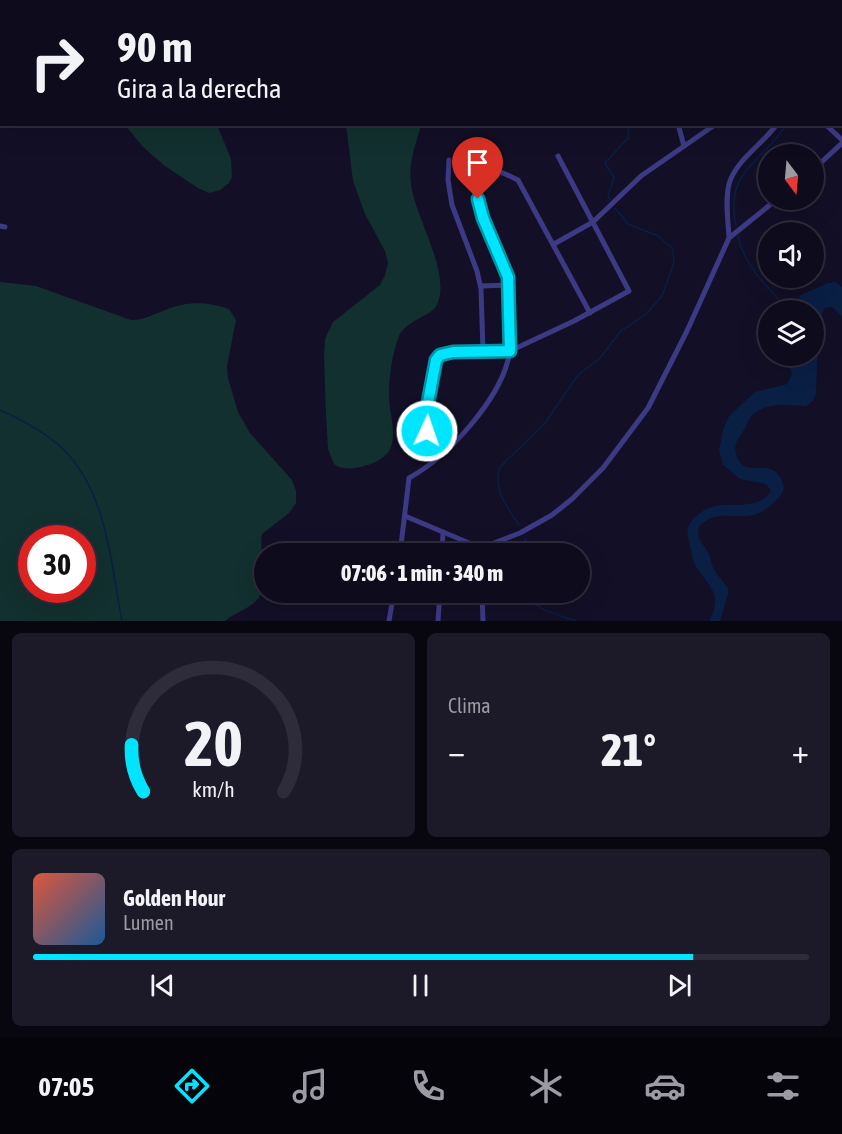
<!DOCTYPE html>
<html lang="es">
<meta charset="utf-8">
<style>
:root{--surface:#0e0b1c;--page:#1c1929;--text:#f1f3f6;--muted:#9b9ba3;--line:#2e2b3b;--accent:#00e5ff}
body{margin:0;font-family:"Asap Condensed",sans-serif;background:var(--page);color:var(--text);height:100vh;display:flex;flex-direction:column;font-size:22px;white-space:nowrap}
*{box-sizing:border-box;margin:0}
p{font-size:20px;color:var(--muted)}
.icon{flex:none;width:33px;height:33px;fill:none;stroke:currentColor;stroke-width:2;stroke-linecap:round;stroke-linejoin:round}
.map{position:relative;height:621px;overflow:hidden}
.drawer{display:flex;flex-direction:column;gap:12px;padding:12px;background:#08060f;flex:1}
.drawer>*{flex:none}
.guide{position:absolute;left:0px;top:0px;width:843px;height:126px;box-shadow:0 6px 24px #0002,0 0 0 2px var(--line);background:#0e0b1c;color:var(--text);overflow:hidden}
.needle{width:39px;rotate:164deg}
.buttons{position:absolute;left:758px;top:144px;display:grid;gap:12px}
.buttons a{display:grid;place-items:center;width:66px;height:66px;border-radius:50%;background:var(--surface);box-shadow:0 6px 24px #0002,0 0 0 2px var(--line);font-size:30px}
.speed{position:absolute;left:18px;top:525px;display:flex;gap:12px;font-size:30px;font-weight:700;text-align:center}
.speed>*{display:grid;place-content:center;width:78px;height:78px;border-radius:50%;background:var(--surface);box-shadow:0 6px 24px #0002,0 0 0 2px var(--line);line-height:1}
.speed .limit{border:9px solid #d22;background:#fff;color:#111}
.pin{position:absolute;display:grid;place-items:center;width:51px;height:51px;color:#fff;margin:-62px -26px;border-radius:50% 50% 50% 0;rotate:-45deg;box-shadow:0 0 6px #0007}
.pin .icon{rotate:45deg}
.me{position:absolute;width:66px;margin:-33px;rotate:3deg;stroke-linejoin:round;filter:drop-shadow(0 0 4px #0008)}
.turn{display:flex;align-items:center;gap:21px;height:126px;padding:0 18px;font-size:27px}
.turn .icon{width:78px;height:78px;stroke-width:2.5}
.turn b{display:block;font-size:42px;line-height:51px}
.big{font-size:45px;font-weight:800;line-height:1.1}
.drawer .tile{flex:1;display:flex;flex-direction:column;justify-content:center;gap:9px;min-width:0;padding:0 21px;border-radius:9px;background:var(--page)}
.drawer .dial{align-items:center;gap:0}
.dial svg{height:156px;overflow:visible;fill:none;stroke:var(--line);stroke-width:7;stroke-linecap:round;text-anchor:middle}
.dial text{fill:var(--text);stroke:none}
.song{display:flex;align-items:center;gap:18px}
.cover{width:72px;height:72px;border-radius:9px;background:linear-gradient(135deg,hsl(10 70% 55%),hsl(210 70% 35%))}
.played{height:6px;border-radius:3px;background:linear-gradient(90deg,var(--accent) 85%,var(--line) 85%)}
.keys{display:flex;justify-content:space-around;direction:ltr}
.heat{display:flex;justify-content:space-between;align-items:center;font-size:33px;direction:ltr}
.drawer .tiles{flex:1;display:grid;gap:12px;grid-template-columns:1fr 1fr}
.tile:last-child{grid-column:span 2}
.trip{position:absolute;left:254px;top:543px;width:336px;height:60px;border-radius:30px;background:var(--surface);box-shadow:0 6px 24px #0002,0 0 0 2px var(--line);font-weight:800;line-height:60px;text-align:center}
.tabs{display:flex;height:96px;justify-content:space-around;align-items:center;background:#06040b;color:var(--muted)}
.tabs .icon{width:42px;height:42px}
.tabs .on{color:var(--accent)}
.tabs b{font-size:27px;color:var(--text)}
.map>svg:first-child{display:block}
.green{fill:#12302f;fill-rule:evenodd}
.water{fill:#0a1f44}
.lines{fill:none;stroke-linecap:round;stroke-linejoin:round}
.stream{stroke:#0a1f44;stroke-width:1.5}
.minor{stroke:#3d3a85;stroke-width:5}
.route-casing{stroke:#0095a6;stroke-width:15}
.route{stroke:#00e5ff;stroke-width:10}
</style>
<div class="map">
<svg width="842" height="621" viewBox="0 0 842 621">
<rect width="100%" height="100%" fill="#130f26"/>
<g class="green">
<path d="M125,125h92l14,34 1,18 -3,6 -9,7 -11,3 -11,-5 -33,-22 -22,-19z"/>
<path d="M346,125h75c-5,19 -13,38 -10,59 3,32 44,94 24,124 -10,10 -30,14 -36,28 -7,17 -10,41 -10,60 0,17 9,40 0,55 -7,10 -18,13 -28,16 -9,2 -19,3 -27,-3l-6,-15 -2,-34 -2,-58 1,-18 8,-17 47,-37 5,-10 3,-12 -3,-12 -20,-37 -12,-33z"/>
<path d="M0,282l36,4 95,34c13,0 20,-5 32,-9 22,-10 43,-10 66,-2l7,11 -9,46 1,12 10,34 12,21 42,47 4,11v12l-7,10 -27,21c-4,21 11,48 -5,66 -8,9 -23,13 -32,21h-225zM32,538h50v52h-50z"/>
</g>
<path class="water" d="M836,282l6,5v29l-10,-9 -8,1 -3,9 1,19 -5,26 -1,32 -3,7 -7,5c-19,0 -42,-6 -56,12 -3,4 -3,8 -6,12 -7,10 -12,17 -6,29 10,21 36,-6 46,27 -1,9 -6,13 -13,19 -7,6 -15,11 -25,11 -19,1 -34,-5 -48,12l1,11 9,13 6,18 14,18v6l-8,27h-10c2,-7 6,-15 5,-22 -1,-11 -10,-19 -16,-28 -5,-6 -7,-13 -8,-21 -5,-21 -7,-25 12,-39 20,-14 53,4 68,-20l-5,-7 -26,-5 -17,-14 -4,-14 4,-21 6,-14 26,-24 32,-8 5,-10 -5,-18h26v-46h-24l12,-15 27,-12z"/>
<g class="lines">
<g class="stream">
<path d="M314,0v2"/>
<path d="M573,0l1,2"/>
<path d="M822,2v-2"/>
<path d="M610,200l-2,-5 6,-17 -9,-15 23,-25 1,-14"/>
<path d="M736,226c-12,-56 26,-63 51,-102"/>
<path d="M738,236c6,30 31,53 51,74"/>
<path d="M0,410c22,10 45,22 63,39 44,43 48,115 59,172"/>
<path d="M519,525c-11,-16 -27,-37 -19,-58l45,-44 33,-48 22,-17 21,-27 25,-17 16,-18 12,-33 -1,-14 -15,-13 -30,-12 -13,-16"/>
<path d="M525,538l3,16"/>
<path d="M528,592c4,19 33,23 48,29"/>
</g>
<g class="minor">
<path d="M229,0l1,2"/>
<path d="M653,0v2"/>
<path d="M676,2v-2"/>
<path d="M739,2l1,-2"/>
<path d="M814,2v-2"/>
<path d="M842,45v-1"/>
<path d="M678,124l6,22"/>
<path d="M825,124l17,16"/>
<path d="M449,160l-1,20 4,25 25,66 4,18 2,62"/>
<path d="M813,170l29,-27"/>
<path d="M0,226l5,1"/>
<path d="M729,237c-1,-17 -4,-36 0,-53 7,-24 34,-40 48,-60"/>
<path d="M554,244l39,-22 48,-46 75,-52"/>
<path d="M481,286l28,-1"/>
<path d="M440,455l-13,-24 -1,-11 10,-60 3,-5 14,-3 57,-1 64,-30 55,-30 -71,-135"/>
<path d="M405,516l76,32 39,-15 32,-18 20,-16 31,-31 45,-60 39,-77 42,-93 47,-38"/>
<path d="M400,554l9,-76c40,-22 94,-81 101,-127 -2,-24 3,-50 -2,-74 -8,-39 -47,-71 -22,-112l32,15 72,133"/>
<path d="M442,554l1,-22"/>
<path d="M482,592l1,29"/>
<path d="M389,621l5,-29"/>
<path d="M438,621l2,-29"/>
</g>
</g>
<g class="lines">
<defs>
<path id="route" d="M427,431l-1,-18 10,-53 4,-5 13,-3 57,-1 -2,-74 -25,-59 -5,-19"/>
</defs>
<use href="#route" class="route-casing"/>
<use href="#route" class="route"/>
</g>
</svg>
<div class="buttons">
<a><svg class="needle" viewBox="-14 -14 28 28"><path d="M0-13l5 13h-10z" fill="#e53935"/><path d="M0 13l5-13h-10z" fill="#9b9ba3"/></svg></a>
<a><svg class="icon" aria-label="sound" viewBox="0 0 24 24"><path d="M4 9h4l5-4v14l-5-4H4zM17 9q2 3 0 6"/></svg></a>
<a><svg class="icon" aria-label="layers" viewBox="0 0 24 24"><path d="M12 4l9 5-9 5-9-5zM3 14l9 5 9-5"/></svg></a>
</div>
<div class="speed"><div class="limit">30</div></div>
<div class="pin" style="left:478px;top:199px;background:#d93025"><svg class="icon" aria-label="arrive" viewBox="0 0 24 24"><path d="M6 21V4h12l-3 4 3 4H6"/></svg></div>
<svg class="me" style="left:427px;top:431px" viewBox="-20 -20 40 40"><circle r="17" fill="#00e5ff" stroke="#fff" stroke-width="3"/><path d="M0-11L8 9 0 5-8 9z" fill="#fff"/></svg>
<div class="trip">07:06 · 1 min · 340 m</div>
<div class="guide">
<div class="turn"><svg class="icon" aria-label="right" viewBox="0 0 24 24"><path d="M7 20v-9h11M14 6l5 5-5 5"/></svg><div><b>90 m</b>Gira a la derecha</div></div>
</div>
</div>
<section class="drawer">
<div class="tiles">
<div class="tile dial"><svg viewBox="0 0 100 80">
<path d="M14 69A42 42 0 1 1 86 69"/>
<path d="M14 69A42 42 0 0 1 8 45" stroke="#00e5ff"/>
<text x="50" y="56" font-size="32" font-weight="700">20</text>
<text x="50" y="72" font-size="11">km/h</text>
</svg></div>
<div class="tile"><p>Clima</p>
<div class="heat"><a>−</a><b class="big">21°</b><a>+</a></div>
</div>
<div class="tile">
<div class="song"><i class="cover"></i><div><b>Golden Hour</b><p>Lumen</p></div></div>
<div class="played"></div>
<div class="keys"><svg class="icon" aria-label="previous" viewBox="0 0 24 24"><path d="M18 5L8 12l10 7zM5 5v14"/></svg><svg class="icon" aria-label="pause" viewBox="0 0 24 24"><path d="M8 5v14M16 5v14"/></svg><svg class="icon" aria-label="next" viewBox="0 0 24 24"><path d="M6 5l10 7-10 7zM19 5v14"/></svg></div>
</div>
</div>
</section>
<nav class="tabs">
<b>07:05</b>
<svg class="icon on" aria-label="directions" viewBox="0 0 24 24"><path d="M12 3l9 9-9 9-9-9zM9 14v-3h6M13 9l2 2-2 2"/></svg>
<svg class="icon" aria-label="music" viewBox="0 0 24 24"><path d="M9 18V5l10-2v13"/><circle cx="6" cy="18" r="3"/><circle cx="16" cy="16" r="3"/></svg>
<svg class="icon" aria-label="phone" viewBox="0 0 24 24"><path d="M5 4h4l2 5-3 2q2 4 5 5l2-3 5 2v4C11 20 4 13 5 4z"/></svg>
<svg class="icon" aria-label="climate" viewBox="0 0 24 24"><path d="M12 3v18M4 7l16 10M4 17L20 7"/></svg>
<svg class="icon" aria-label="car" viewBox="0 0 24 24"><path d="M5 17H2v-5l4-1 3-4h7l3 4 3 1v5h-3M9 17h6M6 11h13"/><circle cx="7" cy="17" r="2"/><circle cx="17" cy="17" r="2"/></svg>
<svg class="icon" aria-label="filters" viewBox="0 0 24 24"><path d="M4 7h16M4 17h16"/><circle cx="9" cy="7" r="2"/><circle cx="15" cy="17" r="2"/></svg>
</nav>
